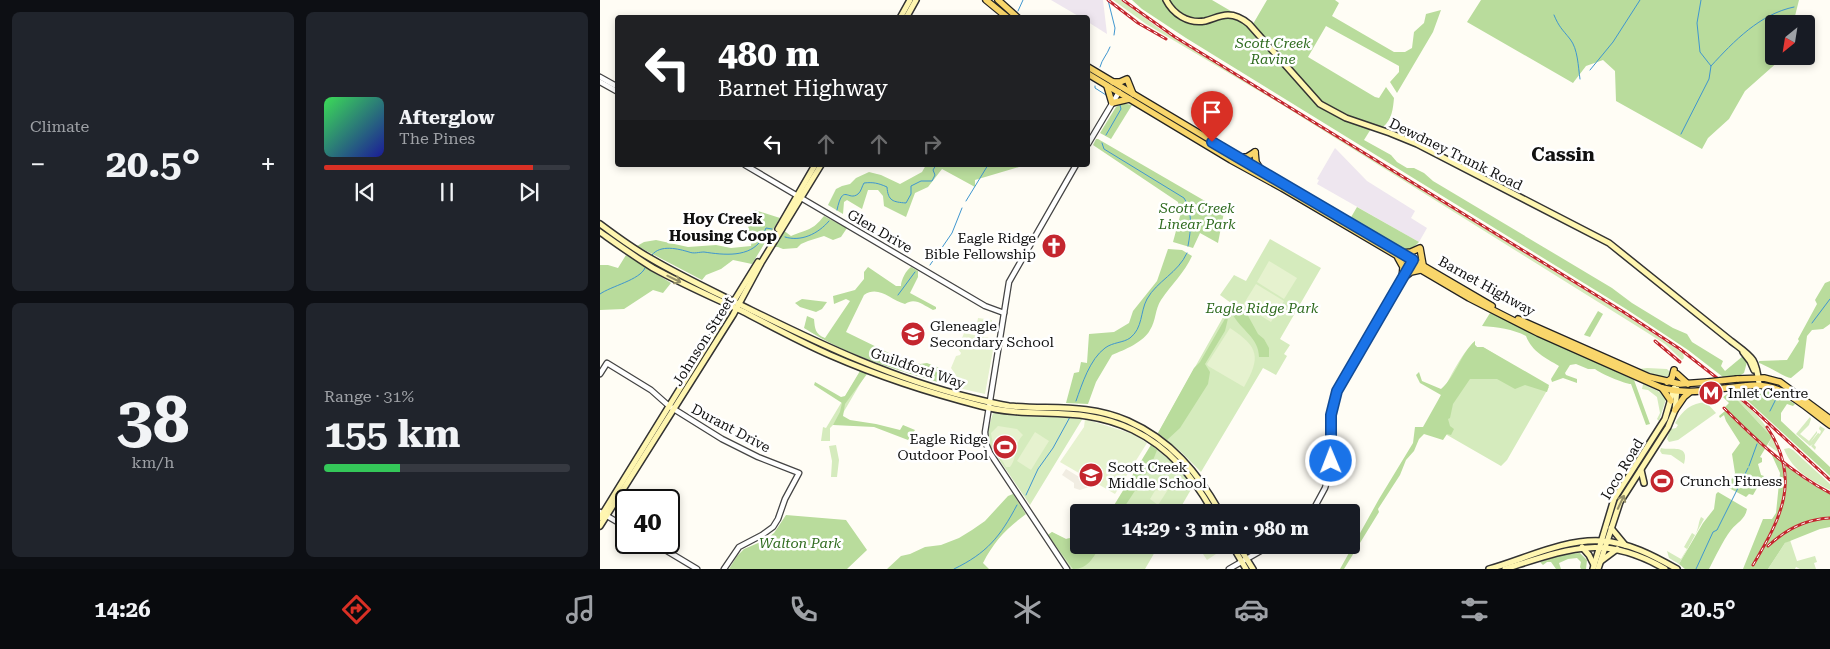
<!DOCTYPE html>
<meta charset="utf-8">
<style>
:root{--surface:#171b24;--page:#20242c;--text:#f1f3f6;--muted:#9ea1a6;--line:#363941;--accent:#d93025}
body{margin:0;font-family:"Roboto Serif",serif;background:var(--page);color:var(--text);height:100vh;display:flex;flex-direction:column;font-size:19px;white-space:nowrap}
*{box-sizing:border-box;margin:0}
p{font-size:16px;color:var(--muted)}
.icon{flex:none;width:28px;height:28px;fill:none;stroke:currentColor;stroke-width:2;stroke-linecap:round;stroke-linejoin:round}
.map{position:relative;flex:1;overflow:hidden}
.panel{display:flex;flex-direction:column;gap:12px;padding:12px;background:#0d0f14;width:600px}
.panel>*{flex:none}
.banner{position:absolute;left:15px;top:15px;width:475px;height:152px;border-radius:5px;box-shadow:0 2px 8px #0003;background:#202124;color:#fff;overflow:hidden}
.needle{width:32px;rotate:210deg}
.controls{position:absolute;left:1165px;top:15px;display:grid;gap:10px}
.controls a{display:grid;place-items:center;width:50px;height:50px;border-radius:5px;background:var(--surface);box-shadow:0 2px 8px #0003;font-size:25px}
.speed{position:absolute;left:15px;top:489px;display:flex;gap:10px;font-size:25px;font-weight:700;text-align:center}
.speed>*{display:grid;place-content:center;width:65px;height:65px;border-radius:50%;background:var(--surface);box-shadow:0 2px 8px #0003;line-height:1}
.speed .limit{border:2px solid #111;border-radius:8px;background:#fff;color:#111}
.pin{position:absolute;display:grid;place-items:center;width:42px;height:42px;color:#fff;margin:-51px -21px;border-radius:50% 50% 50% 0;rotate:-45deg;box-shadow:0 0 5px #0007}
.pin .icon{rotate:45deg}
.me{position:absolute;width:55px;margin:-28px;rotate:359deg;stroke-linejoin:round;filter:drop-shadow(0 0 4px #0008)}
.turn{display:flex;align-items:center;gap:18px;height:105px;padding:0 20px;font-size:22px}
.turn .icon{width:65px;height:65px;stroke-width:2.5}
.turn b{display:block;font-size:35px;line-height:42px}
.lanes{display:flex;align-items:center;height:48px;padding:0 20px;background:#0003;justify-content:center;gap:25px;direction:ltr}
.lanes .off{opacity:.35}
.big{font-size:38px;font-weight:700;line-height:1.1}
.panel .tile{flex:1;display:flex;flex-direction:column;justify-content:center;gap:8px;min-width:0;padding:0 18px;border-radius:8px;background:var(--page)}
.panel .dial{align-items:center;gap:0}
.dial b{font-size:65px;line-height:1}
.song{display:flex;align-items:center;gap:15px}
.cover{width:60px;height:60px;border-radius:8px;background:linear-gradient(135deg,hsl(130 70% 55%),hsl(240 70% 35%))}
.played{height:5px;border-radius:2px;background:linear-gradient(90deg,var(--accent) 85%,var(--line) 85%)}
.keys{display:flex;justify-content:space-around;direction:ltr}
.heat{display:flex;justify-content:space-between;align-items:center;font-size:28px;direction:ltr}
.charge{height:8px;border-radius:4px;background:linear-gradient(90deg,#34c759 31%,var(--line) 0)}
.panel .tiles{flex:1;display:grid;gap:12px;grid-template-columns:repeat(2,1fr)}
.trip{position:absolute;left:470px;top:504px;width:290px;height:50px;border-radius:5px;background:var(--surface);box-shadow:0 2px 8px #0003;font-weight:700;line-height:50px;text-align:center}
.menu{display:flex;height:80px;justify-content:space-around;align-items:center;background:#090b0e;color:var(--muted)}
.menu .icon{width:35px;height:35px}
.menu .active{color:var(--accent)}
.menu b{font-size:22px;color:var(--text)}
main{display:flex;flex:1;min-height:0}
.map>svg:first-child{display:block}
.industrial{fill:#eee6ef}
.green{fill:#d5ebbd}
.forest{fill:#b9dc9c}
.pitch{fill:#e6f2cf}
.plaza{fill:#f1ede2}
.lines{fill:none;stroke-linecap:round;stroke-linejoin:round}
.stream{stroke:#3f96cf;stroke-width:1}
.tertiary-casing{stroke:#444;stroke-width:7}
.secondary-casing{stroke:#333;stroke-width:8}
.primary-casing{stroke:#222;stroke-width:8}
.tertiary{stroke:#fff;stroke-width:4.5}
.secondary{stroke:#fff6b0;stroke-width:5}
.primary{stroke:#f9d66b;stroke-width:5.5}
.rail-casing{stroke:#c4262e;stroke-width:3}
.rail{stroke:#fff;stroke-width:1;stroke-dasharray:4;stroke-linecap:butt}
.primary-bridge-casing{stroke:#222;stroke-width:8;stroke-linecap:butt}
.primary-bridge{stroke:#f9d66b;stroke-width:5.5}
.oneway{stroke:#948f68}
.route-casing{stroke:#114b97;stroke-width:12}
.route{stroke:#1a73e8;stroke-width:9}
.labels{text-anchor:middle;stroke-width:5;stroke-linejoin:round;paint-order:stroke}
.park-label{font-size:14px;font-style:italic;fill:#2f6b1f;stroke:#fff}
.street-label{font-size:14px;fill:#111;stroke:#fff}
.poi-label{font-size:14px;fill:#111;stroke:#fff;text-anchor:start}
.neighbourhood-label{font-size:15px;font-weight:bold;fill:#111;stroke:#fff}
.district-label{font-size:19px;font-weight:bold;fill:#111;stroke:#fff}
</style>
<main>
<section class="panel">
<div class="tiles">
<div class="tile"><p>Climate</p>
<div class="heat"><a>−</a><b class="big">20.5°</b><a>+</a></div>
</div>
<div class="tile">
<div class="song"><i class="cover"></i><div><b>Afterglow</b><p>The Pines</p></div></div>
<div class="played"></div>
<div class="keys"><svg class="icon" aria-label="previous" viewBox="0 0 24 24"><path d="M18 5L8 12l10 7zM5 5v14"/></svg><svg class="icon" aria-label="pause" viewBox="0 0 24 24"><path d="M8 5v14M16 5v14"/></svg><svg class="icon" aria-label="next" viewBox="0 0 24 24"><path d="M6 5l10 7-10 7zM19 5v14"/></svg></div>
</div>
<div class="tile dial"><b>38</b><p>km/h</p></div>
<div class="tile"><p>Range · 31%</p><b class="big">155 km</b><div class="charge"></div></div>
</div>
</section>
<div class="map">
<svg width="1230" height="569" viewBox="0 0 1230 569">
<rect width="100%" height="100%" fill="#fffdf5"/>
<g class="industrial">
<path d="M451,0h52l4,34 -19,-12v-4l-8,-1z"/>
<path d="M735,148l32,33 48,30 -4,7 16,10 -8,14 -102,-58 2,-4 -2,-1z"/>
</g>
<g class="green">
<path d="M513,0h8l39,29 461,283 62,41 1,5 -2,2 -17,-16 -22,-14 -359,-224 -138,-82z"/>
<path d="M670,239l51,29 -41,71 10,6 -6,9 3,2 -11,19 -13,-7 -62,104 -20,-20 -23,-19 73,-130 -11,-8 14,-20 12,6z"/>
<path d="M184,329l47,22 43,18 73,24v1l-44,-13 -69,-26z"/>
<path d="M875,341v4l2,2h6l66,40 -42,73 -6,6 -73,-42c10,-23 30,-68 47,-83z"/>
<path d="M1047,368l20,1 3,3v4l-8,1 -23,-8z"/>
<path d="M261,370l6,2 -31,53h-3l-3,3v13h-9l2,-14 3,1z"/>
<path d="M1043,384l19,9 4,6 -7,22 -2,-2 3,-6 -3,-16 -9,-7 -6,-1z"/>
<path d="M1130,392h3c18,17 40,36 46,61l-11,-8 4,-8z"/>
<path d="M1106,402l10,11 -38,27 -9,2 -2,-3 2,-6 -6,10 11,-21 -3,7 5,-1 2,-3 -3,-2c8,-13 16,-20 31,-21z"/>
<path d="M393,413l26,3 64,2 -53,87 -40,-59 -3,-13z"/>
<path d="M1210,417l1,2 -2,6 -9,9 9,7 8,-10v2l-7,10 8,-10 2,1 1,-3 -2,-2 1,-3 5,3 -11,16 2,2 -1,3 -4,-4 2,-2 -3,2 -14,-12z"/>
<path d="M236,445l3,15 -2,17h-6l1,-16 -3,-15z"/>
<path d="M551,445l20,16 22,25 -15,26h-68z"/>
<path d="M1061,448c10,3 29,-5 23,16l-13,-9 -9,-1 -2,-3z"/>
<path d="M1189,448l4,2 37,34v6c-21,-11 -37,-19 -46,-41z"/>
<path d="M1101,517l3,2 -25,45 -10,-6 -2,-7 14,8 6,-10 -3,-2 8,-14 3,2c4,-7 3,-12 6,-18z"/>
<path d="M479,530v15h80l-14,24h-74l-23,-34 4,-3 14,7 9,-2z"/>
<path d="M1190,540l7,21 18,-5 2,6 -3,1 2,6h-16l-4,-2 -1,2h-27l17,-26z"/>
</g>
<g class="forest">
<path d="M532,0h80l41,24 14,-24h68l4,3 -7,13 62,36h11l7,-4 2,-16 10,-9 2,-9 15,-4 -8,22 -36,61 -7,-11 9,-10v-6l-73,-40 -18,31 67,40 4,1 7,-11 8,11c-1,11 -2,21 -11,29l-9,-3 -10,16 27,15 6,7 10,6h7l10,5 9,8 179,107 20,15 41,25 14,6 5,8 31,19 -2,5 4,5 18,-15 4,6 -3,11 -5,3 -16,1 -35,-27 -62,-41 -440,-271 -44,-29z"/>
<path d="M881,0h318l-6,24h-19v32h8l-1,3 -36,32 -16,28 -21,19 -6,11 -86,-48 -1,-30 -12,-11 -17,6 -13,17 -106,-61z"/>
<path d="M522,103l10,2 -21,34 -11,-6 16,-26z"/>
<path d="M496,139h2l126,73 -6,31 -18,-10 -7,15 -20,-6 7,-26 -2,-14 -85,-57z"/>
<path d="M326,165h93v2l-44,13v7l-33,-18 -14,18 -13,6 -9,24 -22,-11 -1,-10 -5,-6h-10l-6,19 -15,-9 -3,2 -1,12 -15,-9 8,-16 6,-3 8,-2 6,-6 13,-6 12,3 19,9 22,-12z"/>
<path d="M757,207l62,35c-6,6 -9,9 -17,7l-52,-30z"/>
<path d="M155,210l25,8 -28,46 -19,-4 -12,9 -15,6 -4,5 -65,-34 7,-4 12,-2 32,7 28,-2 15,3 20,-2 1,-8 -3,-3 -1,-12z"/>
<path d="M224,216l23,12 -6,9 -8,3 -9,-4 -16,5 -7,3 -4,4 -14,1 -5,-2h-5l10,-17 8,6c17,-7 21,-5 33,-20z"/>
<path d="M568,249l14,1 10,6c-7,16 -21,29 -31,44 -6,9 -5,21 -11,30 -6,12 -26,20 -38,25l-16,27 -8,22 -22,-1 8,-30 5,-1 2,-10 6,1 2,-29 25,-2 15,-9 4,-12 24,-30z"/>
<path d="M26,255l45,28 -8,10 -10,-3 -29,19 -24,1v-45h8l10,3z"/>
<path d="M268,267l28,19h5c0,-6 5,-16 10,-19l7,4v6l-8,16 26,14v2l-3,1c-10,-5 -18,-13 -28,-6 -15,-4 -26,-19 -41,-9l-18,37 47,23 27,9 7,-1 15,6 12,7 -2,10c-49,-14 -105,-30 -148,-58l3,-12 7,3c1,10 1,15 11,19l25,-37 -4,-2 -12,5 -1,-8 22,-6 9,-11v-7z"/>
<path d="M1230,281v43l-7,5 -11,1 -5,6 -4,32 -12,10c-7,-1 -23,-12 -32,-15v-2l28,-1 12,-19 -1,-2 19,-35 -2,-4 10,-17z"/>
<path d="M202,299l25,3 -5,7 -6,3 -16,-5 -5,-4z"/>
<path d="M637,307l5,1 4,4 12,22 6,5 5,9v9h-10c0,-19 -18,-27 -26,-42l1,-4z"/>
<path d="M630,310l-5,21 -20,33 5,8 -2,12 -28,44 -13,12 -9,-7 36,-65 6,-6z"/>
<path d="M998,311l5,3 -13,23 -6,-2z"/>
<path d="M890,313l144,67 16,44 -4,1 -15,-41c-6,0 -32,-11 -36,-15h-7l-12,-5 -6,1 -5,8 1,2 11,4v4l-14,-5 -11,4 -1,-3 8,-13c-13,-8 -27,-14 -33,-30 -13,-7 -29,-9 -44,-10z"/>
<path d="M875,341v4l2,2h6l66,38 -2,7 -22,-7 -10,4 -18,-10h-27l-17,25 -3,14 -2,1 2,7 4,3 -3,6 -4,-1 -4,6 -19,-6 -5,5 -5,12 -8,9 -6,15 -22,34 1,3 -35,57h-4l39,-70 34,-56 2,-16h8l18,-32 -21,-12 -4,-8 3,-3 3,9 19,8c15,-13 20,-36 34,-48z"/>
<path d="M260,371l7,3 -22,30 -2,12 7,4 26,4 24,6 3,-5 12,5 -7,10 -34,-13 -41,-2 7,-13 2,-9 -28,-18 1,-3 26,15 4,-1z"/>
<path d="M1157,388l18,4 20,12 -2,2 -6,-2 -6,9v8l49,46v9l-93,-85z"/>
<path d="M1130,392l42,45 -12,20 2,1v4l-4,2 3,11 3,1 -11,19 -4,-1 -3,3 -19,-10 8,-14 -3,-19 8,-11 -14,-22 -2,-6 -4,3 -1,-2 6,-5 -2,-2 6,-6 -6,-6z"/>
<path d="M551,445l6,5 -7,18 -29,44h-11z"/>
<path d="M1170,451l40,32 20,11v33l-10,2 -35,14 -17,26h-25l20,-50h9l4,-6 4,-40z"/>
<path d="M1118,492l29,17c-2,11 -10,13 -16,21 -9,12 -15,26 -22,39h-24l-6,-5 24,-41 11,-14 2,-15z"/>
<path d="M413,494l13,20c-19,14 -32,27 -43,49l6,6h-102l14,-13 9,-2 15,-7 16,-2 18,-7 13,-8 13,-9 23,-25z"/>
<path d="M186,515l60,5 21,30 -20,19h-118l8,-13 7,-7 21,-9 9,-7z"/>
<path d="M479,530v15h22c-8,12 -12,24 -28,24l-25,-34 4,-3 14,7 9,-2z"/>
<path d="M980,553l7,7 -1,9h-5l-1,-2 1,-5 -4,-4 -9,1 -9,4 2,6h-5l-5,-7h-4l-4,3 -3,-3 24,-8z"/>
</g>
<g class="pitch">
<path d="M669,261l28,17 -13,21 -27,-17z"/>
<path d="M656,284l28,17 -13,21 -28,-17z"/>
<path d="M378,318l14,2 -2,12 -14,-3z"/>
<path d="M630,328c29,19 31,29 14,59l-36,-21 -1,-2z"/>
<path d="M364,333l31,6 -10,55 -31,-7 2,-12 -5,-7 5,-12 4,-1 1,-2 -3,-4z"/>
<path d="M485,419l48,15 14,9 -32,51 -55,-32 24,-35z"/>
<path d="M398,426l19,3 6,6c-9,8 -5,22 -13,32h-4l-13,-22 -2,-12z"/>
<path d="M435,432l14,9 -18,29 -14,-9z"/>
<path d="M562,479l9,6 -13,20 -8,-6z"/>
<path d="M597,545h22l3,5 -15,10z"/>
</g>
<path class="plaza" d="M466,469l25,15 1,2 -12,4 -6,-2v-5l-12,-8z"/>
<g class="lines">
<g class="stream">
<path d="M508,0l7,28 -1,7"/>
<path d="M418,11l5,-11"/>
<path d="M954,15c5,12 8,14 16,24 8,10 8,27 10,40"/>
<path d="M1111,66c23,-25 49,-52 83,-59"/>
<path d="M500,67c2,-8 7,-12 10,-20"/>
<path d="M990,70l23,-28 27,-42"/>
<path d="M495,86v2l11,7"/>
<path d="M1081,134l28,-55 2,-13 -11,-14 -3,-29 4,-23"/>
<path d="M506,135l15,-26 -1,-4"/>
<path d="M502,143l2,6 80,49c9,13 7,32 4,48"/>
<path d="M367,165h3"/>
<path d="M366,201l22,-36"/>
<path d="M237,210c6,-28 11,-8 21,-16 3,-2 4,-8 6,-11 9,-1 14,0 23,4 1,14 6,15 19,16l5,-9v-8l10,-5h11l3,-6 -2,-5 3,-5"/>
<path d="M185,237c16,5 33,-3 44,-16"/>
<path d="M52,255c8,-11 27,-6 37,-3 5,2 10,0 15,0 20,3 46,6 58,-13 2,-3 2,-8 4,-11l6,1"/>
<path d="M330,265l22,-32 10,-25"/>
<path d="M0,294c11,-8 40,-14 45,-26"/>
<path d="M298,295l17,-23"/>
<path d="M1212,323l18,-24"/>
<path d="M476,401c6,-17 14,-42 29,-53 8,-6 18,-5 25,-10 13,-10 10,-26 17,-39 10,-18 31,-26 40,-46"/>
<path d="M1170,411l7,-14"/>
<path d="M1149,466l8,-22"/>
<path d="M426,495l12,-26 15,-21 17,-31"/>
<path d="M354,569c33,-16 46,-32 63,-64"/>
<path d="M1096,569l17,-37 4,-2 31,-62"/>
</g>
<defs>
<g id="tertiary">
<path d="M0,77l18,10"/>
<path d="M0,82l18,10"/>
<path d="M488,144l31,-52"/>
<path d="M145,165l240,141 19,7"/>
<path d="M0,374l7,-11 44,27 18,16 53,33 36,18 41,16 -14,26 -7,20 -5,8 -11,8 -23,12 -15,22"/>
<path d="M0,512l26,15"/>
<path d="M712,512l13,-24 6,-21 -1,-49 7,-27 75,-129"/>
<path d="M52,542l45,27"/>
<path d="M467,569l-77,-116 -4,-9 -1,-12 24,-150 67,-117"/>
<path d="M629,569l42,-24"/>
</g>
<g id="secondary">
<path d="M566,0c7,14 22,24 39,21 8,-2 15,-6 23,-6 8,0 15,4 21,9l71,80 26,14 44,15 27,11 192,99 122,98c21,16 25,16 28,43"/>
<path d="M300,18l10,-18"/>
<path d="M306,18l10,-18"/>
<path d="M0,224c16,12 32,24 50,34 32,19 67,35 101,52 71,35 143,69 221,88 12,3 24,6 37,8 42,4 77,-3 119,15 43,19 70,52 92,91"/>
<path d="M178,229l37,-64"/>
<path d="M0,232c17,12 35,25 53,36 29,16 59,29 89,43 29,15 58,31 88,44 48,21 100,38 151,51 53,14 99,-2 152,24 37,18 60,47 80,82"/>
<path d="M1143,352l7,9 4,9"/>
<path d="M1041,470l3,13"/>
<path d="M0,518l158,-256"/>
<path d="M0,526l133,-211 28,-52 60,-98"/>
<path d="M1011,528l14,17"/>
<path d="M632,545l14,24"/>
<path d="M638,545l15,24"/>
<path d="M982,547l7,8 5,10"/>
<path d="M1001,561l16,-12"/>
<path d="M889,569c36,-10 74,-30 112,-28 27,1 53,15 76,28"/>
<path d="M905,569c63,-20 98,-36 160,0"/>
<path d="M993,569l21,-70 51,-80 9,-31"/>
<path d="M998,569l22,-67 48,-75 7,-17 2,-21"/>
</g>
<g id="primary">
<path d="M386,0l22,18"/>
<path d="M398,0l20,18"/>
<path d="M488,67l193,115"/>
<path d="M488,74l143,86 51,28 187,110 69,35 124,55c19,5 35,4 55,1"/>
<path d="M513,82h7l7,-3 6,15"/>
<path d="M507,86l5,17 17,-4"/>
<path d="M655,152l1,10 5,8"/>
<path d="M639,157h8l8,-5"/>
<path d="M719,205l173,101"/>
<path d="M802,253l9,-1 9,-4 3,17"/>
<path d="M798,258l5,9 -1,12"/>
<path d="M802,279l9,-7 9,-2"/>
<path d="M918,319l131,58 31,7 28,-2"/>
<path d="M1077,374l11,10"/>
<path d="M1137,379l27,-1 16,4 50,37"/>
<path d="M1067,382l5,-4 2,-8"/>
<path d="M1145,386c37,-5 57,19 85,39"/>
<path d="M1062,388l9,13"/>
<path d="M1075,410l9,-13 6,-5"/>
</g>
</defs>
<use href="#tertiary" class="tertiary-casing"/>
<use href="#secondary" class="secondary-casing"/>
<use href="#primary" class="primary-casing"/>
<use href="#tertiary" class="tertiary"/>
<use href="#secondary" class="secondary"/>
<use href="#primary" class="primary"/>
<defs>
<g id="rail">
<path d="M508,0l30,23 28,16"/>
<path d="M523,0l52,37 447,274 58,38 37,29 36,31 77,71"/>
<path d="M1055,341l25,21"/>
<path d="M1124,408c32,32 66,64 106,85"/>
<path d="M1168,546c17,-16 38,-27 62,-28"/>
<path d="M1153,565c28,-47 49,-86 14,-138"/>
</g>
</defs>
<use href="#rail" class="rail-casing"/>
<use href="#rail" class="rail"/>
<defs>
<g id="primary-bridge">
<path d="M1108,382l29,-3"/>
<path d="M1117,389l28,-3"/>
</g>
</defs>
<use href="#primary-bridge" class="primary-bridge-casing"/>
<use href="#primary-bridge" class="primary-bridge"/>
</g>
<defs><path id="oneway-shaft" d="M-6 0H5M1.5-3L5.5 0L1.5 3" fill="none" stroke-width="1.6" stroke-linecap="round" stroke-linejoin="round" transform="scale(1.25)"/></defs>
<g class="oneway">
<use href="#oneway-shaft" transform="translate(74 279) rotate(26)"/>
<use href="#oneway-shaft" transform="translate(1021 502) rotate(-65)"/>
</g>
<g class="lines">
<defs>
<path id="route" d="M612,142l201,118 -76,131 -6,24v46"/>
</defs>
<use href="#route" class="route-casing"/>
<use href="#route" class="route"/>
</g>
<defs>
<symbol id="church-disc" viewBox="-11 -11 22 22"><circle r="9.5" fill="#c4262e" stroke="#fff"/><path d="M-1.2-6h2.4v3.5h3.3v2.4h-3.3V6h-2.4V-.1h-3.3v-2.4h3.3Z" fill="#fff"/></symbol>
<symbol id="school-disc" viewBox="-11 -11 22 22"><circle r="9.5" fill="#c4262e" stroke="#fff"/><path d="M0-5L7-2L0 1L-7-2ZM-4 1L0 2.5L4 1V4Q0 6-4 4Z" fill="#fff"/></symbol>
<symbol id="metro-disc" viewBox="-11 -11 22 22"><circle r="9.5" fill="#c4262e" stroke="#fff"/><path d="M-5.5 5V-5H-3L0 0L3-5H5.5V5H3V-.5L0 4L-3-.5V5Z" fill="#fff"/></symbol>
<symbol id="stadium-disc" viewBox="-11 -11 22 22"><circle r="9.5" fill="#c4262e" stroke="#fff"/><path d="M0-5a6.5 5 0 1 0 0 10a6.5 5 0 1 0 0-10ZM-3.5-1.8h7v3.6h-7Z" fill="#fff"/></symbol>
</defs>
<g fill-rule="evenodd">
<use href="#church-disc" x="440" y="232" width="28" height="28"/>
<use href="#school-disc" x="299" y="320" width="28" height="28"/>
<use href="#metro-disc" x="1097" y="379" width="28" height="28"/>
<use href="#stadium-disc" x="391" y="433" width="28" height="28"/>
<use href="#school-disc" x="477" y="461" width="28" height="28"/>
<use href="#stadium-disc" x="1048" y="467" width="28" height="28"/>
</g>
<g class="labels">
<g class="park-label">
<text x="673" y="48">Scott Creek<tspan x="673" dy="16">Ravine</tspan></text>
<text x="597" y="213">Scott Creek<tspan x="597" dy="16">Linear Park</tspan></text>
<text x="662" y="313">Eagle Ridge Park</text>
<text x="200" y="548">Walton Park</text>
</g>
<g class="street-label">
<text transform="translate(856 154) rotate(26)" y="5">Dewdney Trunk Road</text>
<text transform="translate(280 231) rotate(30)" y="5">Glen Drive</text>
<text transform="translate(887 286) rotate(29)" y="5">Barnet Highway</text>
<text transform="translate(103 341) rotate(-58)" y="5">Johnson Street</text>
<text transform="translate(318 368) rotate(19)" y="5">Guildford Way</text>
<text transform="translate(131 428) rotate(28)" y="5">Durant Drive</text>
<text transform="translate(1022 469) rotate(-59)" y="5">Ioco Road</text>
</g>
<g class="poi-label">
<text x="436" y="243" text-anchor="end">Eagle Ridge<tspan x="436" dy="16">Bible Fellowship</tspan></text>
<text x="330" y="331">Gleneagle<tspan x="330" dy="16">Secondary School</tspan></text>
<text x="1128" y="398">Inlet Centre</text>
<text x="388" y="444" text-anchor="end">Eagle Ridge<tspan x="388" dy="16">Outdoor Pool</tspan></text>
<text x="508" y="472">Scott Creek<tspan x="508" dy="16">Middle School</tspan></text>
<text x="1080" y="486">Crunch Fitness</text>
</g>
<g class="neighbourhood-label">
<text x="123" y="224">Hoy Creek<tspan x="123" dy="17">Housing Coop</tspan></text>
</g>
<g class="district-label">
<text x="963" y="161">Cassin</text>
</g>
</g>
</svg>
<div class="controls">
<a><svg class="needle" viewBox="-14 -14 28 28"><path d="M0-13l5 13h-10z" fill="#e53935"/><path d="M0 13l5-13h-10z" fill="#9ea1a6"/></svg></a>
</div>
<div class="speed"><div class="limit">40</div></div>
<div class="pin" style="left:612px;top:142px;background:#d93025"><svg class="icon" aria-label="arrive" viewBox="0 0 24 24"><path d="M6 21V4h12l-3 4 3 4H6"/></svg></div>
<svg class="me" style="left:731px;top:461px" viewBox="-20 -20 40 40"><circle r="17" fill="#1a73e8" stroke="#fff" stroke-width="3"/><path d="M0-11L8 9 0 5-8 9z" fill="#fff"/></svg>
<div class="trip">14:29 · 3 min · 980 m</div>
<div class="banner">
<div class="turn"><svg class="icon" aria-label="left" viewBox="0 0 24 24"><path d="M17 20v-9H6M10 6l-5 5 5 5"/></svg><div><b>480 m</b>Barnet Highway</div></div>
<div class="lanes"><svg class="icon" aria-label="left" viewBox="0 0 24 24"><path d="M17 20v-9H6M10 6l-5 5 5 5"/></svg><svg class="icon off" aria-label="ahead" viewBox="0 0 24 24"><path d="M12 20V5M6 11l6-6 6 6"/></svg><svg class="icon off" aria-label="ahead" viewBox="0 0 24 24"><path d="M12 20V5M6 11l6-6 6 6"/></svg><svg class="icon off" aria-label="right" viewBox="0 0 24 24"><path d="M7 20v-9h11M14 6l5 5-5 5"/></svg></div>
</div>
</div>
</main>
<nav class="menu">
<b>14:26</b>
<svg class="icon active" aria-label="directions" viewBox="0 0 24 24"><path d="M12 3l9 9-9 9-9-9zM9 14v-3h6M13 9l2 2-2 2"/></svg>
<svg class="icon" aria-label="music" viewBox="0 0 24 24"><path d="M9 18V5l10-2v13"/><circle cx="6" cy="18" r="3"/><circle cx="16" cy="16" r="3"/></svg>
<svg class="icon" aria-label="phone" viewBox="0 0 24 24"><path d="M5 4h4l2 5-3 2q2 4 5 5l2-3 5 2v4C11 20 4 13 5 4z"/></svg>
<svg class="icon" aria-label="climate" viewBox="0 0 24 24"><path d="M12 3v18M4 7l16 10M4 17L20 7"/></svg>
<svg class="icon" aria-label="car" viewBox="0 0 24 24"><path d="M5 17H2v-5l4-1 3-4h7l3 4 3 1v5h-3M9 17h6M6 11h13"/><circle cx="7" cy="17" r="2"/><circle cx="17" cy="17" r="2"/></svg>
<svg class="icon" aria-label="filters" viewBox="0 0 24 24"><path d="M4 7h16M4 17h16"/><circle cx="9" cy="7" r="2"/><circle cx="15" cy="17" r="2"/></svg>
<b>20.5°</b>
</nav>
